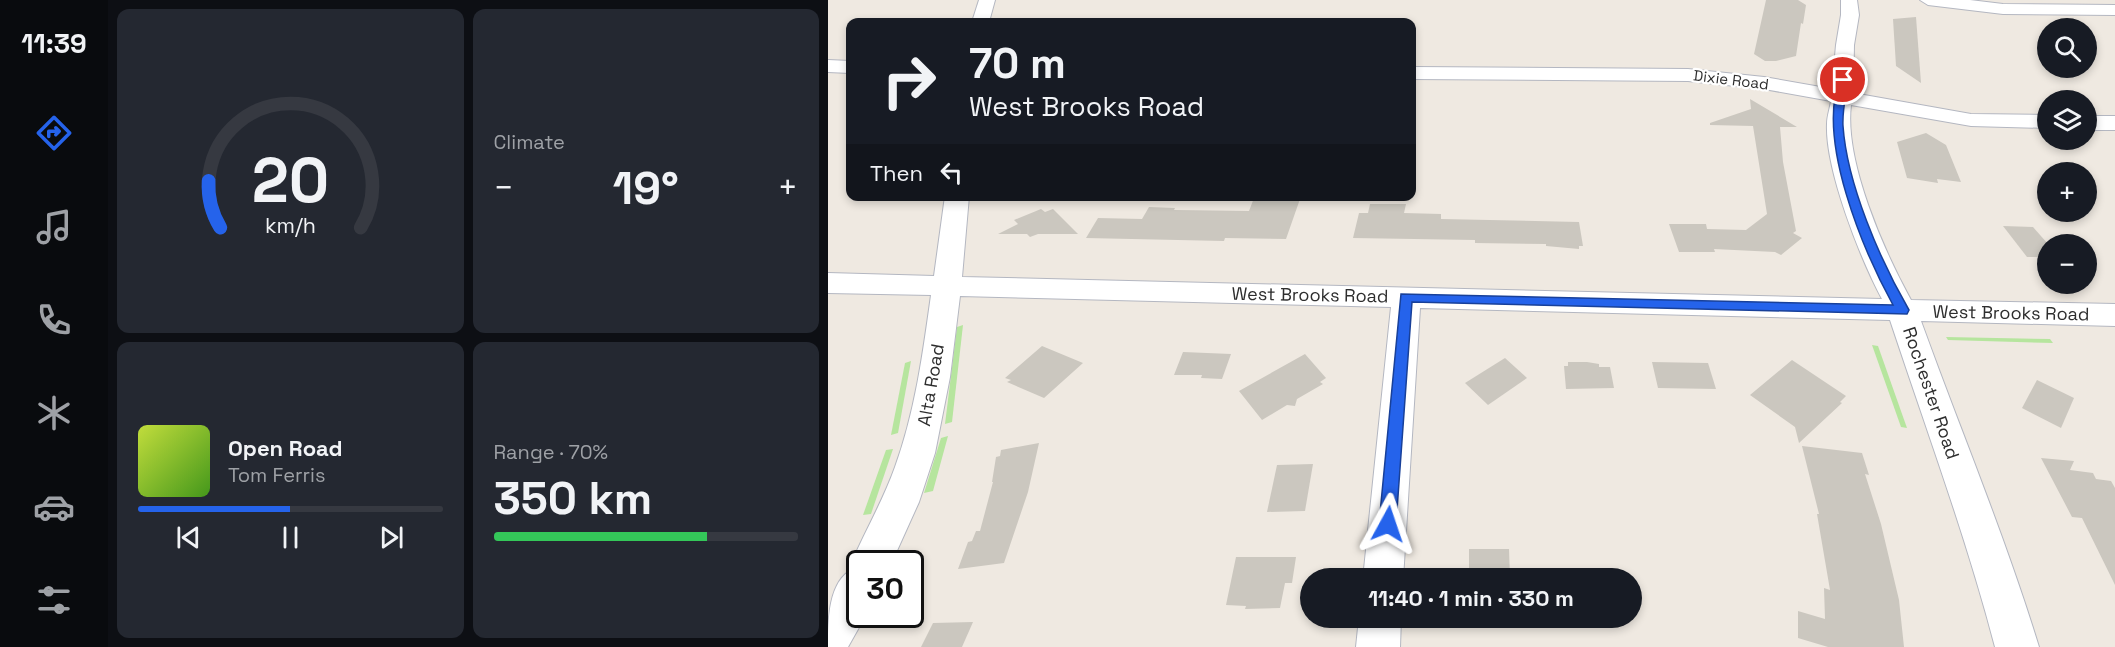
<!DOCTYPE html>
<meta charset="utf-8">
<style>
:root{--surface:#171b24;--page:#242831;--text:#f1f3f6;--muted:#9ea1a6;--line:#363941;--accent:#2563eb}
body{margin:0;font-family:"Space Grotesk",sans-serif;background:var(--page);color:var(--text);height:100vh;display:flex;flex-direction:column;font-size:22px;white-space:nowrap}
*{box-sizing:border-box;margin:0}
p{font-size:20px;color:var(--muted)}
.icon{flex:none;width:33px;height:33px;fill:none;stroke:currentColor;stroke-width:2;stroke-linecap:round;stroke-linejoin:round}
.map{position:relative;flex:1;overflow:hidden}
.drawer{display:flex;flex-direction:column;gap:9px;padding:9px;background:#0d0f14;width:720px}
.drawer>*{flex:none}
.hud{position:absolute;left:18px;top:18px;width:570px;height:183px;border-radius:12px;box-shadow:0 3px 9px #0003;background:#171b24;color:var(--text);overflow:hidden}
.fabs{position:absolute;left:1209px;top:18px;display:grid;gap:12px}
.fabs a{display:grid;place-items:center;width:60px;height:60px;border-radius:50%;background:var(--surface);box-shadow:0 3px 9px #0003;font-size:30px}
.speed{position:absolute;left:18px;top:550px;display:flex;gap:12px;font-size:30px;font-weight:700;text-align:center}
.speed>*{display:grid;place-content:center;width:78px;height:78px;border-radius:50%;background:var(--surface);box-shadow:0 3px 9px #0003;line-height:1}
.speed .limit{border:3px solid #111;border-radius:9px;background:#fff;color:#111}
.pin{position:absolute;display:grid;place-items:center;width:51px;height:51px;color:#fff;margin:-26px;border:3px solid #fff;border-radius:50%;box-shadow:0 2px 6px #0007}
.me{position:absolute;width:66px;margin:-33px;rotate:5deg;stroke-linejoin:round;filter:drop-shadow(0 0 4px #0008)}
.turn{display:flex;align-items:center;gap:21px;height:126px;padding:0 24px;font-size:27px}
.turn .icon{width:78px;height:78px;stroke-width:2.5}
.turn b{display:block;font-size:42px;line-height:51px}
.then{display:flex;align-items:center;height:57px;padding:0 24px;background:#0003;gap:12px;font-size:22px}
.big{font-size:45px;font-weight:600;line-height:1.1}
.drawer .widget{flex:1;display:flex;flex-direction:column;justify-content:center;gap:9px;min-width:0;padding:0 21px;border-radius:12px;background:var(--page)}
.drawer .dial{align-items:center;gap:0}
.dial svg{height:156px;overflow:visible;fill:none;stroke:var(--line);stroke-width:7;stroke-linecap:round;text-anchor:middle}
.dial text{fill:var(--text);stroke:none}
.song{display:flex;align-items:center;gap:18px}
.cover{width:72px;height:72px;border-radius:9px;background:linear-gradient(135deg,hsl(70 70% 55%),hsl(100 70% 35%))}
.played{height:6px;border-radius:3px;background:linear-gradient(90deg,var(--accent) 50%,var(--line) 50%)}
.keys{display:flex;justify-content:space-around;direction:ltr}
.heat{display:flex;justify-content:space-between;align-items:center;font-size:33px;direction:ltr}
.charge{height:9px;border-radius:4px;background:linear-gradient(90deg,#34c759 70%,var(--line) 0)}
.drawer .tiles{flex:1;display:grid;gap:9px;grid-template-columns:repeat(2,1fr)}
.trip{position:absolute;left:472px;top:568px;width:342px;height:60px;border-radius:30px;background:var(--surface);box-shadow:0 3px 9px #0003;font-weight:600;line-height:60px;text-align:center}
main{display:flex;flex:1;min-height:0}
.menu{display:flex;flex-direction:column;width:108px;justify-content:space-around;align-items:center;background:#090b0e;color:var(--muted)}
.menu .icon{width:42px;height:42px}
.menu .selected{color:var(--accent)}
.menu b{font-size:27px;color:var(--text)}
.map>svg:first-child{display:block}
.green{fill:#b6e59e}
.building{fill:#cbc7bf}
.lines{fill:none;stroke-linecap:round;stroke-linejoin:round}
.minor-casing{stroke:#b4b7c1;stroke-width:2}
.minor{fill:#fff;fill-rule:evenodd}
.route{fill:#2563eb;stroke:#184099;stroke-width:1.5}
.labels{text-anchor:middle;stroke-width:4.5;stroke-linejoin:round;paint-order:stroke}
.far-street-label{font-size:15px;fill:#2e2e2e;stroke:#fff}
.street-label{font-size:18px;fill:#2e2e2e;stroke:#fff}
</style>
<main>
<nav class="menu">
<b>11:39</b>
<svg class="icon selected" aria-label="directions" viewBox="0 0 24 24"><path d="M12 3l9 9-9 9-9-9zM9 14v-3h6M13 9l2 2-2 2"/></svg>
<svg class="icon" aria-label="music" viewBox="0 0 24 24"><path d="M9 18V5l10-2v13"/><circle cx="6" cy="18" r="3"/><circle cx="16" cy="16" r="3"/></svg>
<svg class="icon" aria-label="phone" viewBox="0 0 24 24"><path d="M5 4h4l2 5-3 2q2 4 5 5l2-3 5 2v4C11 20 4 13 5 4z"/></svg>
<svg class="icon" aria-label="climate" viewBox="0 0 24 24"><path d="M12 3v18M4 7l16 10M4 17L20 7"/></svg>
<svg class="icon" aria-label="car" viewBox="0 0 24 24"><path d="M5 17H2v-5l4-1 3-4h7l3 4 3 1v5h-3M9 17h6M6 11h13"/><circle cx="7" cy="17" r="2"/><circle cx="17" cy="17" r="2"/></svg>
<svg class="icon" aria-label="filters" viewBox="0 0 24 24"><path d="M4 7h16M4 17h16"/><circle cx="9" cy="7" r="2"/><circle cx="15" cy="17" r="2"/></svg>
</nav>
<section class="drawer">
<div class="tiles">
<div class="widget dial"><svg viewBox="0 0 100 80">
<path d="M14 69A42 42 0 1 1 86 69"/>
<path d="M14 69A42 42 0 0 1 8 45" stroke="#2563eb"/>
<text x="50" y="56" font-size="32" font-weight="700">20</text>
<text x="50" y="72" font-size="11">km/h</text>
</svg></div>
<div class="widget"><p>Climate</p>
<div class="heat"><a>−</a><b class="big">19°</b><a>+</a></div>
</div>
<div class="widget">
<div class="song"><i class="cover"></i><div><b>Open Road</b><p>Tom Ferris</p></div></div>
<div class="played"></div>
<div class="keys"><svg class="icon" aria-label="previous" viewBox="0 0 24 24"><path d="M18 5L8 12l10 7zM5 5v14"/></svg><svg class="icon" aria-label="pause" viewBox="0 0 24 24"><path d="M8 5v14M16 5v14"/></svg><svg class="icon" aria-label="next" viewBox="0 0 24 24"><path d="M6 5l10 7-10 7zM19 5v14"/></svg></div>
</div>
<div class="widget"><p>Range · 70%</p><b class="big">350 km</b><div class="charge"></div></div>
</div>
</section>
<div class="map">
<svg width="1287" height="647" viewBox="0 0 1287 647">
<rect width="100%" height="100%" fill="#efe9e1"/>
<g class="green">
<path d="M135,325l-11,97 -7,2 12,-97z"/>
<path d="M1118,337l104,2 3,4 -105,-3z"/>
<path d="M1044,345l6,1 29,82 -6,-1z"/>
<path d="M83,361l-13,72 -7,2 14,-72z"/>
<path d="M120,436l-15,55 -9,2 17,-55z"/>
<path d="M65,449l-22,65 -8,1 23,-65z"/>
</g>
<g class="building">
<path d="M938,0h32l8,5 -3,19 -2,-1 -5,33 -20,5h-11l-11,-7z"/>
<path d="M1088,17l5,66 -25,-17 -3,-47z"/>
<path d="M922,99l47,28h-17l3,35 13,69 -3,2 9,5 -21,17 -6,-3 -61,-3 1,3h-36l-10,-28h37l1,5 39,1 21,-16 -14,-88 -43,-1v-2l41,-14z"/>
<path d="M1098,133l20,12 15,37 -24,-3 1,4 -31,-5 -10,-36z"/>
<path d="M426,198l46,1 -14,40 -61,-1 -1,3 -138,-3 12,-20 44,1 7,-12 26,1 -1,2 75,1z"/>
<path d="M542,204h36l-2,9 37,1v5l138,3 4,24h-4v3l-33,-3v-2l-71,-1v-3l-122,-2 6,-25h9z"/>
<path d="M213,209l4,3 8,-3 25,25h-40l-8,3 -3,-3h-29l20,-10 -4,-4z"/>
<path d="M1175,226l30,1 15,17v13h-21z"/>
<path d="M214,346l41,17 -39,35 -37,-16 4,-2 -6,-2z"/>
<path d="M355,352l48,2 -9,25 -21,-1 1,-3h-28z"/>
<path d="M477,354l21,24 -6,4 3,2 -26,15 -2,7 -8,-1 -25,15 -23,-29z"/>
<path d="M677,358l22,20 -39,27 -23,-22z"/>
<path d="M964,360l54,36 -6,6 2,1 -43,40 -4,-16 -45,-32z"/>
<path d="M740,362h19l12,2v3h11l4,21 -48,1 -2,-23h4z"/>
<path d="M824,362l56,1 8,26 -58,-1z"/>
<path d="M1209,380l37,18 -13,30 -39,-20z"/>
<path d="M211,443l-11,49 -24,71 -46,6 10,-27 4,-1 4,-10h4l13,-49h-1l4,-25 4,-1 1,-6z"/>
<path d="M974,446l60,7 7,22 -4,-1 16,50 18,76 5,47h-76l-30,-9v-27l27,8 -1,-31 6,2 -13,-76h2z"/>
<path d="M1213,458l33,3 -4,9 23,3 3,6 15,2 4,7v97l-33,-67 -10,-1z"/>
<path d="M485,464l-8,47 -38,1 10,-47z"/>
<path d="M641,549h40l1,30h-41z"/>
<path d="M408,557h60l-4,26h-7l-5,25 -35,1 1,-3 -20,-1z"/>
<path d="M145,622l-11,25h-41l12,-24z"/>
</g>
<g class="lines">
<defs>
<g id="minor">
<path d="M151,0h16l-6,22h-17z"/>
<path d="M1013,0h16l2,15 -5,30 -1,48 118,21 77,1v13l-77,-2 -120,-21c-7,56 33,146 60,195l204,4v22l-194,-5c39,108 84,215 118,326h-44c-29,-111 -69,-218 -105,-327l-470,-12 -17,271h-40l28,-272 -431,-11 -10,81 -15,76 -16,49 -28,62h-31v51h6l-18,32h-20c0,-26 0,-66 25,-78l-2,-5c14,-33 32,-63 44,-97 20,-55 28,-114 36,-172l-103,-2v-20l106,3 11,-80h24l-7,81 920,22c-22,-41 -57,-130 -55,-175 0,-8 3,-16 4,-23l-67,-12 -76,-8 -276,-2v-12l276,2 76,8 68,12 4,-44 5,-30z"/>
<path d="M1092,0h50l33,4 112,1v10l-112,-1 -75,-9z"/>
<path d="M0,60l22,1v12l-22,-1z"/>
<rect x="1258" y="116" width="29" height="14"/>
<path d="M531,618h42l-1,29h-44z"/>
</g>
</defs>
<use href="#minor" class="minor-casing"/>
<use href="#minor" class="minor"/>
</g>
<path class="route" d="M1012,78l8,2c-2,15 -6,31 -5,46 4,58 37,134 66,184l-2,4 -495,-12 -16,222 -2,6 -6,2 -7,-2 -2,-6 22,-230 492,11c-30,-55 -77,-165 -53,-227z"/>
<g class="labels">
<g class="far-street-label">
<text transform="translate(903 80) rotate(7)" y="5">Dixie Road</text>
</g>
<g class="street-label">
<text transform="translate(482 295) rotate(1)" y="6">West Brooks Road</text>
<text transform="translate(1183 313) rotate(1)" y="6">West Brooks Road</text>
<text transform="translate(103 385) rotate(-80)" y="6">Alta Road</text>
<text transform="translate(1103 393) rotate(71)" y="6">Rochester Road</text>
</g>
</g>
</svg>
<div class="fabs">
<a><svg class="icon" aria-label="search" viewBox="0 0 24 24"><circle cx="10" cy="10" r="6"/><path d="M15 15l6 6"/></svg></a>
<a><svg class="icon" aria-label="layers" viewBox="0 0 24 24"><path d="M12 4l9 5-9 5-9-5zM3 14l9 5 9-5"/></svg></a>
<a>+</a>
<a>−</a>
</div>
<div class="speed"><div class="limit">30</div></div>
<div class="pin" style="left:1015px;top:80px;background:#d93025"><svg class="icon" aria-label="arrive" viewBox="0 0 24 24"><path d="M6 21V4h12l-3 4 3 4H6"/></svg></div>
<svg class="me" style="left:560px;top:524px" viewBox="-20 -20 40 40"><path d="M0-17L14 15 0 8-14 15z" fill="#2563eb" stroke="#fff" stroke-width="4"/></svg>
<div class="trip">11:40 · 1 min · 330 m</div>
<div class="hud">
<div class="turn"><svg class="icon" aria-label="right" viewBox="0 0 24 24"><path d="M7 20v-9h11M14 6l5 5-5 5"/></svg><div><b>70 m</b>West Brooks Road</div></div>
<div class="then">Then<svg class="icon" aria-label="left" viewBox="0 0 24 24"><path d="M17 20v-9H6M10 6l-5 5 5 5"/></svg></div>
</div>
</div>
</main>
